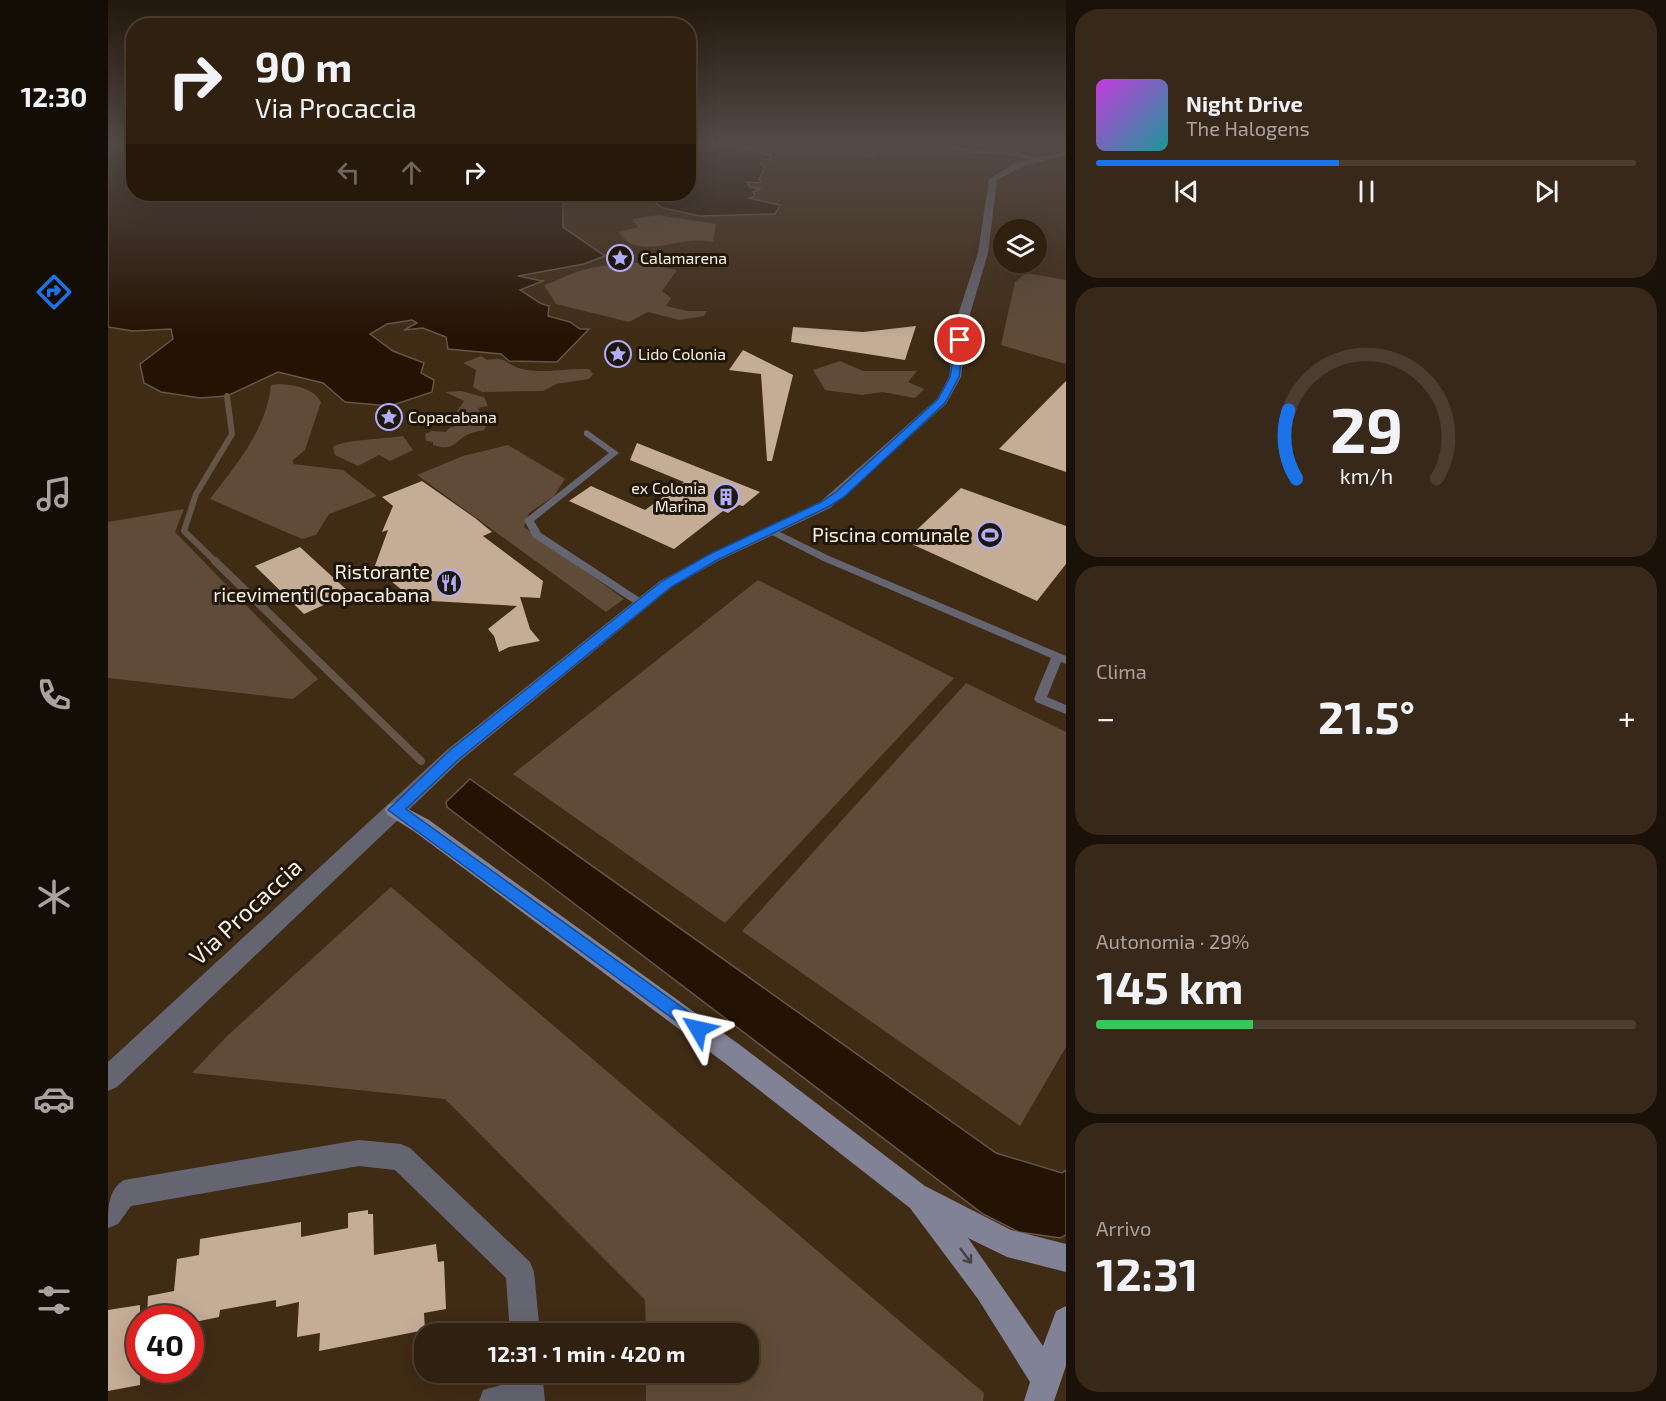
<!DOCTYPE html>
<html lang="it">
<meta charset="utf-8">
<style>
:root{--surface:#302010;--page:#382819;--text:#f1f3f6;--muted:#a8a39f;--line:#4b3e30;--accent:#1a73e8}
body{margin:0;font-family:"Exo 2",sans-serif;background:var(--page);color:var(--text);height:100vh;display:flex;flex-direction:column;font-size:22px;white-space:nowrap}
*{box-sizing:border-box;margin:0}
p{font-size:20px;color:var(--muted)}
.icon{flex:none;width:33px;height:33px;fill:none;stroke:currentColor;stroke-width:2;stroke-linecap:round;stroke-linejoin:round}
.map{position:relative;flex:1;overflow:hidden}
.details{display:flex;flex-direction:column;gap:9px;padding:9px;background:#1a1209;width:600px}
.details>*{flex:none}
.banner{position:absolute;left:18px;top:18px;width:570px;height:183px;border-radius:24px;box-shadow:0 6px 24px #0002,0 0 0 2px var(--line);background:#302010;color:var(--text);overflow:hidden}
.tools{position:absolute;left:885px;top:219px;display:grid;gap:12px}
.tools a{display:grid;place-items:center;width:54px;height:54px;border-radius:50%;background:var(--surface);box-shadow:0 6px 24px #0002,0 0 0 2px var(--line);font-size:30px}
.speed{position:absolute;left:18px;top:1305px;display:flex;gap:12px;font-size:30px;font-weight:700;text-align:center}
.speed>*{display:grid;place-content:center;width:78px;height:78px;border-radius:50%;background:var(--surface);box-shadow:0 6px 24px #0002,0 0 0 2px var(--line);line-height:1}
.speed .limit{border:9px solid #d22;background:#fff;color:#111}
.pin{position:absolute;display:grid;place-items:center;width:51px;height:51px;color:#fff;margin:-26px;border:3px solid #fff;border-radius:50%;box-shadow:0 2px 6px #0007}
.me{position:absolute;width:66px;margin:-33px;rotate:306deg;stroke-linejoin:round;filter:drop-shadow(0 0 4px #0008)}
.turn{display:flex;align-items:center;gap:21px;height:126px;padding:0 30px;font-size:27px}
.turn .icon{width:78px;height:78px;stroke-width:2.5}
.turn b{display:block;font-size:42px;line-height:51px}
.lanes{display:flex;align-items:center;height:57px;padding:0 30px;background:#0003;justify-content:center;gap:30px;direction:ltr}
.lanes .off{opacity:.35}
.big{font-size:45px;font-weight:700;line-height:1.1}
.details .tile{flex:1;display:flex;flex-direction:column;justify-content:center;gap:9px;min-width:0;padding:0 21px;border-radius:24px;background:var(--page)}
.details .dial{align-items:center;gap:0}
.dial svg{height:156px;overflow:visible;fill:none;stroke:var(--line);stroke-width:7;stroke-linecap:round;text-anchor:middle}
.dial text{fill:var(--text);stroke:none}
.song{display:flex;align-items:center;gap:18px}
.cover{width:72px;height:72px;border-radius:9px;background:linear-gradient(135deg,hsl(290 70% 55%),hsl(180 70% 35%))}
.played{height:6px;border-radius:3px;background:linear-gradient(90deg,var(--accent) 45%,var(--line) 45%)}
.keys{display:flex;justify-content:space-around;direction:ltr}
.heat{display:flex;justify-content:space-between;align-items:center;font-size:33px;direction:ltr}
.charge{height:9px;border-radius:4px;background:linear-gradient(90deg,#34c759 29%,var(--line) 0)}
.trip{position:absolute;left:306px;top:1323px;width:345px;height:60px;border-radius:24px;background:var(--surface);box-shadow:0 6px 24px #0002,0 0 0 2px var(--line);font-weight:700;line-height:60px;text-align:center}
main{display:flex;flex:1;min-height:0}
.tabs{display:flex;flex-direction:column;width:108px;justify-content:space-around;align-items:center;background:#130d06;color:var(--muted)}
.tabs .icon{width:42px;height:42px}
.tabs .on{color:var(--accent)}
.tabs b{font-size:27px;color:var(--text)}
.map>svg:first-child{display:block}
.green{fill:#5f4b37}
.water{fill:#241202;stroke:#655546;stroke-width:1.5}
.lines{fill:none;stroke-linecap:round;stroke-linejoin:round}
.stream-far1{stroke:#655546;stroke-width:6}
.stream{stroke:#655546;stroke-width:8}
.building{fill:#c4ac96}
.lane{fill:#656572;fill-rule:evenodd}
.street{fill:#656572;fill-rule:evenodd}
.secondary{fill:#828297;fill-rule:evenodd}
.oneway{stroke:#474144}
.route{fill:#1a73e8;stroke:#114b97;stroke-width:1.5}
.labels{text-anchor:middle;stroke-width:6;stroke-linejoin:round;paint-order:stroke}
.far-poi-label{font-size:16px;fill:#fef0e3;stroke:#1f160c;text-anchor:start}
.poi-label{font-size:20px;fill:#fef0e3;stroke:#1f160c;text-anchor:end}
.near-street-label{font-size:24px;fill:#fef0e3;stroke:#1f160c}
</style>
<main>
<nav class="tabs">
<b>12:30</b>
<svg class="icon on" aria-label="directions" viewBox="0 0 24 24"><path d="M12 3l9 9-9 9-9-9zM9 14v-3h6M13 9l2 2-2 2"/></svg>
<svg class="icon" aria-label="music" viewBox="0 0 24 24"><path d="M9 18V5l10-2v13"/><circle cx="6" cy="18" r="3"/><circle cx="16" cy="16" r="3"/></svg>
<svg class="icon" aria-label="phone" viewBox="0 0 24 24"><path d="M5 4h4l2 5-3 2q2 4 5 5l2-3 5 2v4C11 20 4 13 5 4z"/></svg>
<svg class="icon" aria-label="climate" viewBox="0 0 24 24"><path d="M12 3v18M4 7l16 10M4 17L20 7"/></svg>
<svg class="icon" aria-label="car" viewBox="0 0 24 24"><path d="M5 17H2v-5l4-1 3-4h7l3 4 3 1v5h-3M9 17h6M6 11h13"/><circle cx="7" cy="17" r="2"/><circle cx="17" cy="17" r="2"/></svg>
<svg class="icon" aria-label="filters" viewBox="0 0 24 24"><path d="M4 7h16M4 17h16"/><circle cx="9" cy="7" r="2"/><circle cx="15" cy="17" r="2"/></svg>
</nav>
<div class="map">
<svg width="958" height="1401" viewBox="0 0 958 1401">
<rect width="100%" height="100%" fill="#402b15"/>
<g class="green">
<path d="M699,142h48l34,7 -16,9z"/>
<path d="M550,215l58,9 -3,18c-7,-1 -16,-2 -23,-1 -21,2 -58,16 -71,-9l19,-5 -6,-8z"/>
<path d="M549,262l5,5 15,3 -15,21 9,7 -5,8 22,5h19l-3,5 -25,4 -31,-8 -19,10 -73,-18 -12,-19c14,-4 24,-11 39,-15 24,-7 50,-7 74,-8z"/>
<path d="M918,273l40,7v84l-65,-19 14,-63z"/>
<path d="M373,356l6,4c22,-4 17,5 35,9 21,5 45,-1 67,0l4,5 -4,5 -33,5 -13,7 -61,1 -9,-5 3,-17 -13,-7z"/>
<path d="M732,361l23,10h54l-9,11 16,7 -9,9 -33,-6 -20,3 -37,-5 -12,-20z"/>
<path d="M171,384c15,1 33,3 42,18l-16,48 -12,10v4l50,6 34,26 -48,18 -13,21 -14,4 -92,-40c27,-35 56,-69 61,-114z"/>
<path d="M353,391l23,6 4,9 -10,2 9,17 -3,5c-5,1 -11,2 -15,4 -16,8 -15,18 -36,11v-3l-7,-1 -1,-7 7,-3 14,1 3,-4 14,-4 -7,-4 1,-9 7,-10 -19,-9z"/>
<path d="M295,436l10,14 -23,11 -11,-6 -21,11 -23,-11 -2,-8c13,-8 52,-8 70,-11z"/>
<path d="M400,445l57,34 -11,17 -25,17 -5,14 100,72 -18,13 -189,-137 46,-19z"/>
<path d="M76,509l-9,23 143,147 -25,20 -185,-21v-156z"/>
<path d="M650,580l196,98 -229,245 -212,-149z"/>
<path d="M858,683l100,49v315l-46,79 -278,-195z"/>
<path d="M283,887l593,506 -1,8h-337v-28l102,-1v-38l-102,-1 -1,-33 -200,-201 -253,-26 34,-36z"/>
</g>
<g class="water">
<path d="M0,142h25l1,52h554l1,-52h54l-7,4 34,9 1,5 -9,-1 1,3 -3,1 5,4 -6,12 3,4 -15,-1 3,5 10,2 -7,3 2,4 -6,2 31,7 -5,9 -75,2 -37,-8 -12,-8 -66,-3 -22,7v23l42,29 -21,8 -66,12 25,5 -23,9 20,13 9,3 -1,10 22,6 10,7h9l-32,33 -48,-1 -8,-7 -53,-5 -2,-12 -23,-9 -19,2 13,-7 -5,-3 -25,4 -17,10 23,17 31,12 -3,10 13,7 -2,12 -42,14 -45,-4 -22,-19 -45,-11 -51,24 -27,2 -39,-6 -17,-9 -4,-19 33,-25 -2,-10 -38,2 -25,-4z"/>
<path d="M362,779l526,374 66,20 4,-3v65l-6,3 -41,-6 -36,-18 -536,-407 -1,-5z"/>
</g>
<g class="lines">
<path class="stream-far1" d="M108,562l-32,-31 12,-37 36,-60 -5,-38"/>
<path class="stream" d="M107,561l206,200"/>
</g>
<g class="building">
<path d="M808,326l-11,34 -114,-18 2,-15 70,5z"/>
<path d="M635,350l50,25 -21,86h-5l-6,-87 -32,-4z"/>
<path d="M958,381v91l-67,-23z"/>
<path d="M529,443l123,49 -17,14 -4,-1 -11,8 -5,-2 -49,38 -105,-48 22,-15 54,24 39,-28 -54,-22z"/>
<path d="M314,481l53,37 17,14 -9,4 60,45 -3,17 -20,-1 10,32 10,12 -31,6 -10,5 -5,-16 -6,-7 29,-23 -103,-6 -23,-19 -18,-10 15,-41 -6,2 11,-26 -11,-9z"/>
<path d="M853,488l105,38v38l-29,37 -132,-60z"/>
<path d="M192,547l50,46 -46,21 -49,-48z"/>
<path d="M260,1210v4h5l1,41 62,-11 2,18 6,-1 2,48 -22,4 1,17 -106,21 1,-18 -23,4 2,-35 -23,5v-7l-56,10 -1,7 -29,6v-5h-43l1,-22 26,-5 3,-32 22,-4 1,-16 101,-17v15l47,-9v-15z"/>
<path d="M32,1305v80l-32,6v-81z"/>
</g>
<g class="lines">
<g class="lane">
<path d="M833,142c8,-1 15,5 23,6 25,5 54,-1 77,13l-3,2c-8,-3 -15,-6 -23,-7 -24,-4 -53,1 -74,-14z"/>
<path d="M479,430l32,23 -85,68 7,12 105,69 1,2 -1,2h-8l-105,-69 -9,-17 85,-67 -25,-18v-4z"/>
<path d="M664,528l57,28 237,100v8l-5,-2 -14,35 19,8v9l-30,-12 -2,-3 17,-41 -230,-98 -53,-27v-4z"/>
</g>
<g class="street">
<path d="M958,151v4l-45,12 -24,13 -9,73 -20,68 -7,56 -15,27 -116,104 -110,52 -48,27 -211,173 -344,327 -9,4v-29l339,-312 213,-169 50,-27 110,-52 117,-103 12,-22 7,-56 22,-68 11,-74 26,-16z"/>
<path d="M251,1140l42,4 9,4 120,114 4,10 6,62h-30l-4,-56 -111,-108 -36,-4 -228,40 -13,18 -10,4c0,-21 0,-38 16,-48z"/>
<path d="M404,1372h30l3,29h-66l4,-11 30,-8z"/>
</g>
<path class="secondary" d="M287,802l34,18 315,228 181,138 86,44 55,14v28l-59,-15 -39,-19 75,108 13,-35 10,-5v60l-12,35h-30l6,-19 -52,-83 -68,-91 -184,-144 -311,-232 -27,-17 -3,-5 3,-5z"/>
</g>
<defs><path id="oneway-shaft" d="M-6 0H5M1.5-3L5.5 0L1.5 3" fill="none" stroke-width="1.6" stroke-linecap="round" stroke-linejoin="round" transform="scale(1.5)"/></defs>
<use class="oneway" href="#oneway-shaft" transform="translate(858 1256) rotate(53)"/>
<linearGradient id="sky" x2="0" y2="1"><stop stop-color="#23180c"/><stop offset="0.42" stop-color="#534a46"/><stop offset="1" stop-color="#534a46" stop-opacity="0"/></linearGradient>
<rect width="958" height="338" fill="url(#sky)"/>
<path class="route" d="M849,338l7,2 -5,37 -14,26 -101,94 -16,10 -109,52 -48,28 -212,172 -53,50 298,214 3,6 -3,6 -6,2 -310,-227 61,-59 213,-170 48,-27 111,-52 15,-10 102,-93 12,-22z"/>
<defs>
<symbol id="sight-ring" viewBox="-11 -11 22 22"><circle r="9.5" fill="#1f160c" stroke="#b2adf9" stroke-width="1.5"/><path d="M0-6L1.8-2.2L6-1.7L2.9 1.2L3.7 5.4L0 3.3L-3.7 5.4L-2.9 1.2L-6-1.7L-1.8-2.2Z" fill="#b2adf9"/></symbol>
<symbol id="building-ring" viewBox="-11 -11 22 22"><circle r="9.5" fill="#1f160c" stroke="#b2adf9" stroke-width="1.5"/><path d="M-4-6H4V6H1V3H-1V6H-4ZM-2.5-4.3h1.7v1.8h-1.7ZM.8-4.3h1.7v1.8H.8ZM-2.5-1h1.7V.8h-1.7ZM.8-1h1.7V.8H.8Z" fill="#b2adf9"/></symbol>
<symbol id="stadium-ring" viewBox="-11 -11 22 22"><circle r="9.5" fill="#1f160c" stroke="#b2adf9" stroke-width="1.5"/><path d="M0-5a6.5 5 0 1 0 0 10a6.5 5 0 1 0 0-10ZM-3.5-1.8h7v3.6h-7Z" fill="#b2adf9"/></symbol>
<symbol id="restaurant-ring" viewBox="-11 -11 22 22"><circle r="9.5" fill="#1f160c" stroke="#b2adf9" stroke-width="1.5"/><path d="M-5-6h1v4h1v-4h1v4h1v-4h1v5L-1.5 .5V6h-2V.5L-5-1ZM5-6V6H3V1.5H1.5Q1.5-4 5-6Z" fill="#b2adf9"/></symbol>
</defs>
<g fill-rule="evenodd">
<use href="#sight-ring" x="497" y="243" width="30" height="30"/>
<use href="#sight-ring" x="495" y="339" width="30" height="30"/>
<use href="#sight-ring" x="266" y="402" width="30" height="30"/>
<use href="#building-ring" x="603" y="482" width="30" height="30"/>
<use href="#stadium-ring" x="867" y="520" width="30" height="30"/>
<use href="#restaurant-ring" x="326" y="568" width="30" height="30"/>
</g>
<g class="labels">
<g class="far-poi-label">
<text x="532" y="264">Calamarena</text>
<text x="530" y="360">Lido Colonia</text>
<text x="300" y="423">Copacabana</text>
<text x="598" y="494" text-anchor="end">ex Colonia<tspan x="598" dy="18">Marina</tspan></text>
</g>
<g class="poi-label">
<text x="862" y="542">Piscina comunale</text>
<text x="322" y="579">Ristorante<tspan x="322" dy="23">ricevimenti Copacabana</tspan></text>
</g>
<g class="near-street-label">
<text transform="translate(138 912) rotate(-43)" y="8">Via Procaccia</text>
</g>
</g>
</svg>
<div class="tools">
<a><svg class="icon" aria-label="layers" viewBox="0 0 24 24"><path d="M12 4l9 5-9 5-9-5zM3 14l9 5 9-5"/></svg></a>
</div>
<div class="speed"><div class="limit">40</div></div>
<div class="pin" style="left:852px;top:340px;background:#d93025"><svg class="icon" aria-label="arrive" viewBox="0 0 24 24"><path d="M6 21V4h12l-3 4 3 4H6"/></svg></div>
<svg class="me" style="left:590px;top:1029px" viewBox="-20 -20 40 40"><path d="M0-17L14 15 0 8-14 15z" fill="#1a73e8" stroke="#fff" stroke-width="4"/></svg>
<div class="trip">12:31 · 1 min · 420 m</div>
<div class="banner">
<div class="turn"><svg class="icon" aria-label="right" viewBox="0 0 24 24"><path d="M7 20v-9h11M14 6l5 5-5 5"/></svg><div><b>90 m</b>Via Procaccia</div></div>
<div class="lanes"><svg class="icon off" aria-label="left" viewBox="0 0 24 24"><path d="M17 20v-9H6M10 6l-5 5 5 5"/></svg><svg class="icon off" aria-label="ahead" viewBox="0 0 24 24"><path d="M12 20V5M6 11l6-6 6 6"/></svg><svg class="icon" aria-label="right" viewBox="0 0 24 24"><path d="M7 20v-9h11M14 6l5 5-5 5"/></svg></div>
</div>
</div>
<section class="details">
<div class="tile">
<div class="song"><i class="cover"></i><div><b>Night Drive</b><p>The Halogens</p></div></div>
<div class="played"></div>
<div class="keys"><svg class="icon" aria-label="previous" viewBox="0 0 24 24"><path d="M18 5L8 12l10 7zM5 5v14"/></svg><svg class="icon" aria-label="pause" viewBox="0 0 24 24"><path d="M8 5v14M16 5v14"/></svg><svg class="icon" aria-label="next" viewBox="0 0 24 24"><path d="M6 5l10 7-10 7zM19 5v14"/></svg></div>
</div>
<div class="tile dial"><svg viewBox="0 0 100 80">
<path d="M14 69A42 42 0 1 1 86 69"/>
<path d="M14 69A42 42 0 0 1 10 34" stroke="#1a73e8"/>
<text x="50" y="56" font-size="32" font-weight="700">29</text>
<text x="50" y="72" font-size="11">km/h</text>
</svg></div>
<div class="tile"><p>Clima</p>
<div class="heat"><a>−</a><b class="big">21.5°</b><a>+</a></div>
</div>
<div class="tile"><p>Autonomia · 29%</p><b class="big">145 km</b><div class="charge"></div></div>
<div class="tile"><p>Arrivo</p><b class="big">12:31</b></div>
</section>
</main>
